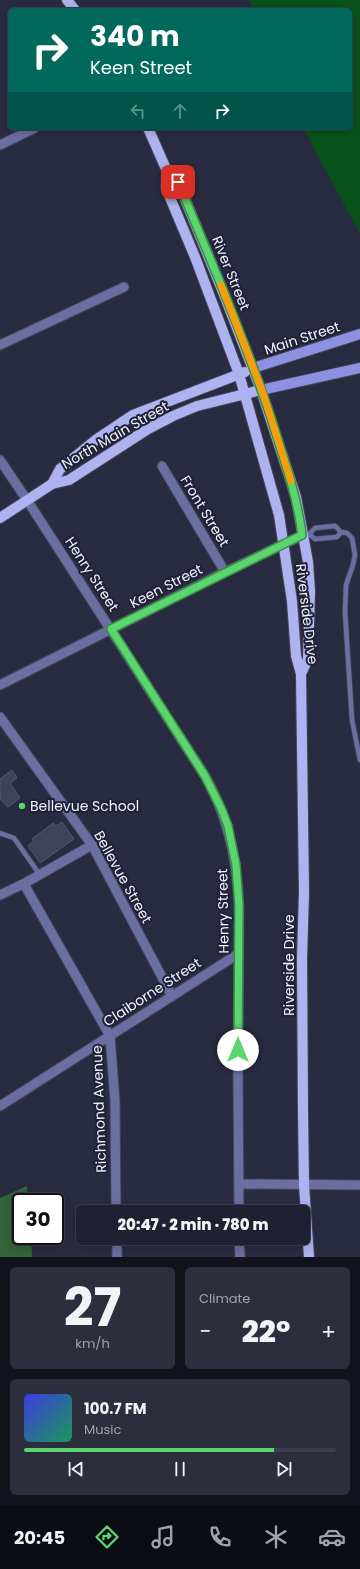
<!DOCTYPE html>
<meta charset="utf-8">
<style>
:root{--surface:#1f2031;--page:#2c2d3d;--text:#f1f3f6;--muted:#a1a3ab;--line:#3c3e4d;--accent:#5bd56e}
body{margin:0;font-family:Poppins,sans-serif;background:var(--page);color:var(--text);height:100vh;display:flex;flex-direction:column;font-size:15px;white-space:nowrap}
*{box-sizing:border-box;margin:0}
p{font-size:13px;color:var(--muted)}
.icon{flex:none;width:22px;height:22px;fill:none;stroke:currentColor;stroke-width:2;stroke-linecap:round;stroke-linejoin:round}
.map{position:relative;height:1257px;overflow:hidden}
.details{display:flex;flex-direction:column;gap:10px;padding:10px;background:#11121b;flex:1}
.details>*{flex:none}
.guide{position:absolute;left:8px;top:8px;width:344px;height:122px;border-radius:6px;box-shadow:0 2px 10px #0003,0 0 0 1px var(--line);background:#00695c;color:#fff;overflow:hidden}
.speed{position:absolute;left:12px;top:1193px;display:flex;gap:8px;font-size:20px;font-weight:700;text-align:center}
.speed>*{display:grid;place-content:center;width:52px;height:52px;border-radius:50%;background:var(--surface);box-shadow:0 2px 10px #0003,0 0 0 1px var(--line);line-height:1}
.speed .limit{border:2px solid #111;border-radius:6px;background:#fff;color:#111}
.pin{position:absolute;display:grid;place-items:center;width:34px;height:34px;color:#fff;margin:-17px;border-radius:8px;box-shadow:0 2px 6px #0006}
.me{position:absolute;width:44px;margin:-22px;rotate:0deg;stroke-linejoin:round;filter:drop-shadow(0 0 3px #0008)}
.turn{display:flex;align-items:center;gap:14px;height:84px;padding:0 16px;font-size:18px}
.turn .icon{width:52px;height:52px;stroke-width:2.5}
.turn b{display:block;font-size:28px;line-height:34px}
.lanes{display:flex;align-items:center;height:38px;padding:0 16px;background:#0003;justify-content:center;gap:20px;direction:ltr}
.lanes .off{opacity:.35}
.big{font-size:30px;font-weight:800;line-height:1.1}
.details .tile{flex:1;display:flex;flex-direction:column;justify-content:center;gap:6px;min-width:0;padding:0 14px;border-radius:6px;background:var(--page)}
.details .dial{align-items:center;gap:0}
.dial b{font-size:52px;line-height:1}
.song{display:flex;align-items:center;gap:12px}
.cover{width:48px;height:48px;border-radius:6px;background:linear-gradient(135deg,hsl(240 70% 55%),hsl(150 70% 35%))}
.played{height:4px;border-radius:2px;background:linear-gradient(90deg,var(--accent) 80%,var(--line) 80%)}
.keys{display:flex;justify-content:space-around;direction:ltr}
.heat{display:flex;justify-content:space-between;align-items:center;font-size:22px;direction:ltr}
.details .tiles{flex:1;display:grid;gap:10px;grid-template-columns:1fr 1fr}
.tile:last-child{grid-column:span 2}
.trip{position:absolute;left:76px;top:1205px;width:234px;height:40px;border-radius:6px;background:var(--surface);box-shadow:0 2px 10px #0003,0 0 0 1px var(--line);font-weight:800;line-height:40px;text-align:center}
.dock{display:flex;height:64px;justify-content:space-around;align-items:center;background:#0c0d14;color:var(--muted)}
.dock .icon{width:28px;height:28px}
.dock .active{color:var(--accent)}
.dock b{font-size:18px;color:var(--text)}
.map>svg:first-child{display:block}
.green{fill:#34643a}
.water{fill:#07521a}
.building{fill:#3f4259;stroke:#54576e}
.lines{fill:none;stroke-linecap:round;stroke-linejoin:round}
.lane-casing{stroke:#45475b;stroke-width:6}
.street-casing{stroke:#45475b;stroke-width:11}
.secondary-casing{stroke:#45475b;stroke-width:12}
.primary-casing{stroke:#45475b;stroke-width:12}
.lane{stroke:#6a6ea0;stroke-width:4.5}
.street{stroke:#6a6ea0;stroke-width:9}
.secondary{stroke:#8c92e1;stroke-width:10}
.primary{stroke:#adb3f0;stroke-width:10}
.route-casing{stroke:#3b8a48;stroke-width:10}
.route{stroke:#5bd56e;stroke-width:7}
.slow{stroke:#f59e0b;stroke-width:7}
.poi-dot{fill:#5bd56e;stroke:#202136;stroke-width:1.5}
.labels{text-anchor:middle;stroke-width:4;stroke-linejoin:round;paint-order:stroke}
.street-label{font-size:14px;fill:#f0f2fe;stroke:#202136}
.poi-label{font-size:14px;fill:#f0f2fe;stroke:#202136;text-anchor:start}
</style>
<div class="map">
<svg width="360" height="1257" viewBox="0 0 360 1257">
<rect width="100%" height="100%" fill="#292b41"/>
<path class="green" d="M27,1186l1,16h-7v34h10l1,21h-32v-59z"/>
<path class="water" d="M249,0h111v234l-57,-106h47v-118h-96z"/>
<g class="building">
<path d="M12,770l5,8 -7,5 10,15 -12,9 -8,-8v-20z"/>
<path d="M62,822l12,17 -34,24 -12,-17 6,-5 -2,-2 21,-16 3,3z"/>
</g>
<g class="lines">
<defs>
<g id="lane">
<path d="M309,534l6,-6 20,-2 6,6 6,1 5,5 3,17 -2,10 -7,20 -1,27 7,108 8,40"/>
<path d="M307,535l2,-1 6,5 22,-2 4,-5"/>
<path d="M0,833l14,5 26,37"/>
</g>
<g id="street">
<path d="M0,145l35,-17"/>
<path d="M0,345l124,-58"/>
<path d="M0,460l27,40 178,276c23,40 32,83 34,129l-1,176 1,131"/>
<path d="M162,466l63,106"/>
<path d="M0,685l225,-113 78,-37"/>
<path d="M0,717l92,128 80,151"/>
<path d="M24,884l86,152 5,65 1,111"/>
<path d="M0,895l25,-12 67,-38"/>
<path d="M0,1106l238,-152"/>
<path d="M239,1184l121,1"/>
<path d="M117,1238v19"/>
<path d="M239,1238l1,19"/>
</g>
<g id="secondary">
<path d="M253,368l107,-34"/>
<path d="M261,390l99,-22"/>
</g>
<g id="primary">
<path d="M67,0l8,10"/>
<path d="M148,128l19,43 -1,17 29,69 44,117 40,141 13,86 4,55 5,18 3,218 -2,66 1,153 1,74 5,72"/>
<path d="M167,171l11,11 47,115 36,93 35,107 12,65 2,29 -2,68 -7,15"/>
<path d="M52,484l8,-15 37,-30 36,-24 112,-43"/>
<path d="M0,518l52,-34 17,-4 79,-51 25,-13 24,-10 64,-16"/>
</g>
</defs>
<use href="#lane" class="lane-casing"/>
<use href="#street" class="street-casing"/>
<use href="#secondary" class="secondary-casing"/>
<use href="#primary" class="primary-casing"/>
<use href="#lane" class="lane"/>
<use href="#street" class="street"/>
<use href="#secondary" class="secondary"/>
<use href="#primary" class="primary"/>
</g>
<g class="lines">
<defs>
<path id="route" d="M178,182c33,78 66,156 93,236 12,39 26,76 31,117l-191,94 94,147 16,32 7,18 8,39 3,40 -1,145"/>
</defs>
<use href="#route" class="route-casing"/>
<use href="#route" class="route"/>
<path class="slow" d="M221,285l41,105 29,91"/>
</g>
<circle class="poi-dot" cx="22" cy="806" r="4"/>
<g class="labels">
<g class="street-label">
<text transform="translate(231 273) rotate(68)" y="5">River Street</text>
<text transform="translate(302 338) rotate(-18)" y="5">Main Street</text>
<text transform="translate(115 435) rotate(-30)" y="5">North Main Street</text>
<text transform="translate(205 511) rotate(59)" y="5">Front Street</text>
<text transform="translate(92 574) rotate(57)" y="5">Henry Street</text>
<text transform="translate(166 586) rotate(-27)" y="5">Keen Street</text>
<text transform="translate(307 614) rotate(83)" y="5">Riverside Drive</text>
<text transform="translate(123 877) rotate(61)" y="5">Bellevue Street</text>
<text transform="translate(223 911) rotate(-91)" y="5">Henry Street</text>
<text transform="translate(289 965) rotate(-90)" y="5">Riverside Drive</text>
<text transform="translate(152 992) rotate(-33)" y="5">Claiborne Street</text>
<text transform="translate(99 1109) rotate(-92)" y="5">Richmond Avenue</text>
</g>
<g class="poi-label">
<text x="30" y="811">Bellevue School</text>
</g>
</g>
</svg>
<div class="speed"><div class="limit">30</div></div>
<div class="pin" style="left:178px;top:182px;background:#d93025"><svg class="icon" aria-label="arrive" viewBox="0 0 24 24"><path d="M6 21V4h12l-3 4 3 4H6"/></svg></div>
<svg class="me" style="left:238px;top:1050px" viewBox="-20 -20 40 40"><circle r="19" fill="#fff"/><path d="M0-13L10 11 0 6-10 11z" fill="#5bd56e"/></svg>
<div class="trip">20:47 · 2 min · 780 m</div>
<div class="guide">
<div class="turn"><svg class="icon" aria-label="right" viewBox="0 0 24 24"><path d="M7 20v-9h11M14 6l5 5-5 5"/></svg><div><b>340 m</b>Keen Street</div></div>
<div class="lanes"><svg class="icon off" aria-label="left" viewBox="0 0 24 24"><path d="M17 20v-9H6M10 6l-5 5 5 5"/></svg><svg class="icon off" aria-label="ahead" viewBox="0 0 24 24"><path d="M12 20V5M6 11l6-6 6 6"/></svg><svg class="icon" aria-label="right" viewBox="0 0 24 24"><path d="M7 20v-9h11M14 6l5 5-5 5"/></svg></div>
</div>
</div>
<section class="details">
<div class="tiles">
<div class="tile dial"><b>27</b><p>km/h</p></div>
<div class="tile"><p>Climate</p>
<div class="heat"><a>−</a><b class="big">22°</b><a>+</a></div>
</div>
<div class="tile">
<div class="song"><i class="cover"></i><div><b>100.7 FM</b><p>Music</p></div></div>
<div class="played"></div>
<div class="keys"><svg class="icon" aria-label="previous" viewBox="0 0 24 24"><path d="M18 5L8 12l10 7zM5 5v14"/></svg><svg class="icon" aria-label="pause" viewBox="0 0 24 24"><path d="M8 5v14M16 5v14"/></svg><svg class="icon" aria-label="next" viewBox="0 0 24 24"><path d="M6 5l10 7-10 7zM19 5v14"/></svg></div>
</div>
</div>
</section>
<nav class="dock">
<b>20:45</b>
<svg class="icon active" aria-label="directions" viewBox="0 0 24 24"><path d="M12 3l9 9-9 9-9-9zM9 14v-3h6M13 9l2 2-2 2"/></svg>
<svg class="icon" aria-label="music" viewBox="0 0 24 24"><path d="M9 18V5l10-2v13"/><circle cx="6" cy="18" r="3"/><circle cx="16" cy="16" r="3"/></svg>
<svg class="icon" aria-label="phone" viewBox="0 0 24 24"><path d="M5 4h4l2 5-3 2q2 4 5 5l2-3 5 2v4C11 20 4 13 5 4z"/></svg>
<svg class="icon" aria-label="climate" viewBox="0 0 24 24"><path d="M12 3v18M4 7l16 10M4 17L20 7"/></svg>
<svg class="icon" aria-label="car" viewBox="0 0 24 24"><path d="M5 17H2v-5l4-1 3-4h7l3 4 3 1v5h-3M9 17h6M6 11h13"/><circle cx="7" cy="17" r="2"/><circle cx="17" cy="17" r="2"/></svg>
</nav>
